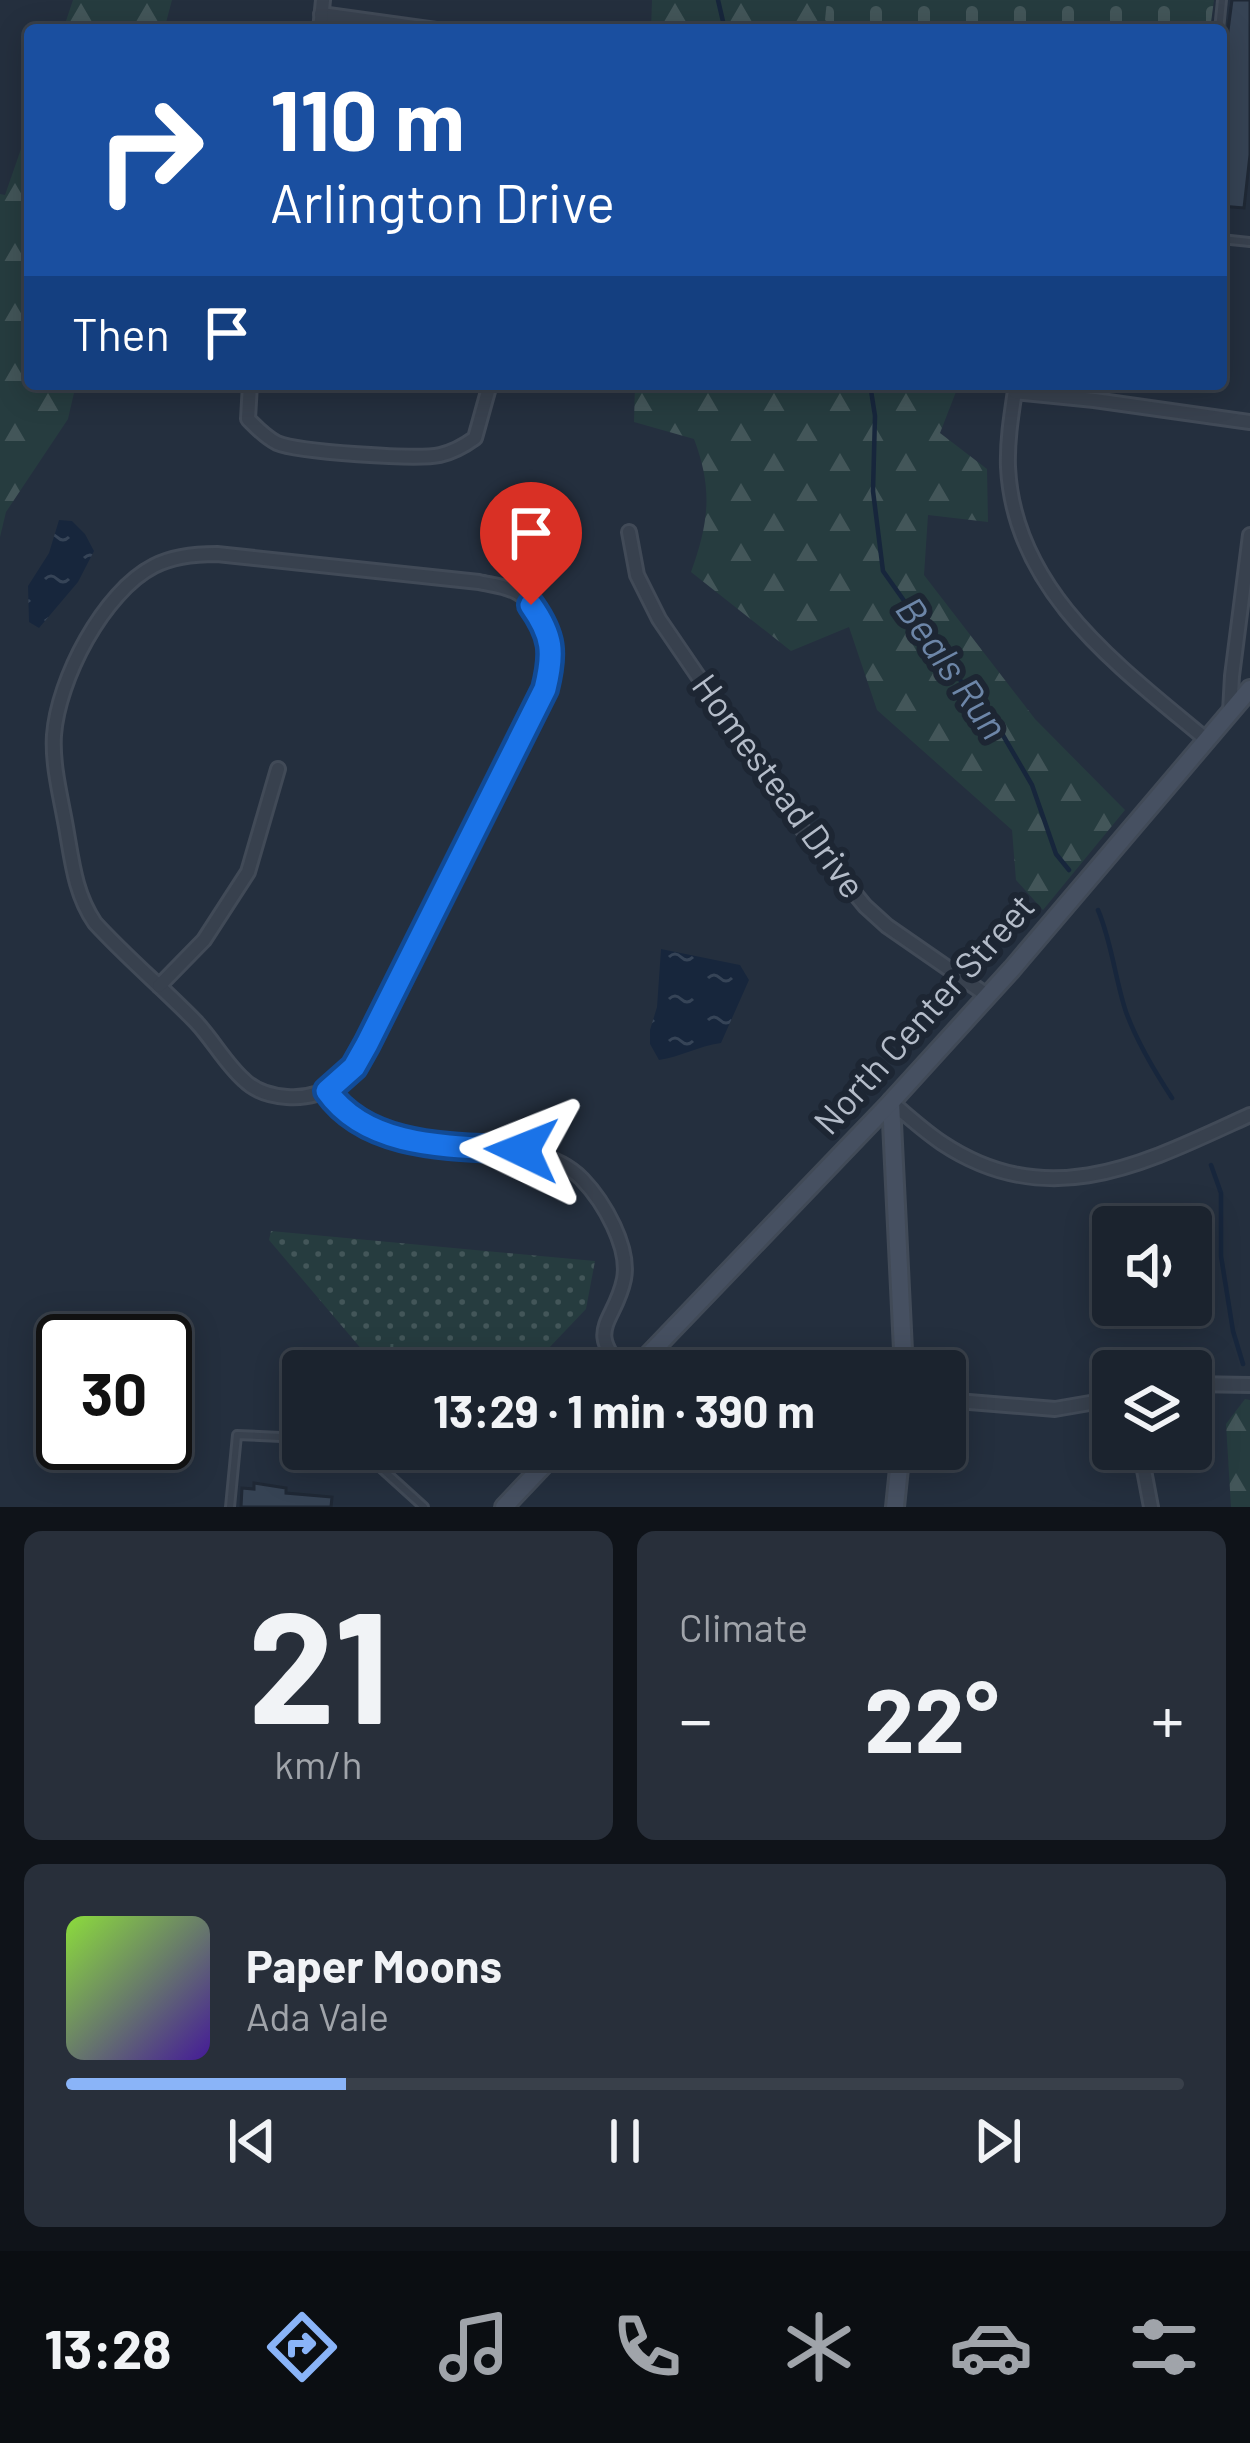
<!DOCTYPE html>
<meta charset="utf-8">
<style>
:root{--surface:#1b232e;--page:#282f3a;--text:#f1f3f6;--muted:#a0a4aa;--line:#39404a;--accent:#8ab4f8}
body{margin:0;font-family:Barlow,sans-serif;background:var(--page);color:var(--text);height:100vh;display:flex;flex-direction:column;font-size:45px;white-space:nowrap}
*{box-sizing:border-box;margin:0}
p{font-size:39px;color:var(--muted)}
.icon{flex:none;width:66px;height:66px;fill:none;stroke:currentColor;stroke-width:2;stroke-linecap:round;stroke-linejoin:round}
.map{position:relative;height:1507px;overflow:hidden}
.details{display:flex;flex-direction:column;gap:24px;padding:24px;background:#0f1319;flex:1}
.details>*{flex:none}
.hud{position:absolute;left:24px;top:24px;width:1203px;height:366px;border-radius:12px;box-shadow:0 6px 30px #0003,0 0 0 3px var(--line);background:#1a4fa0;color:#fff;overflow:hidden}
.buttons{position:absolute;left:1092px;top:1206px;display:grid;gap:24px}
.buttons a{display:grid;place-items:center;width:120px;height:120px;border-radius:12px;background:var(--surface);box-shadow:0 6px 30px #0003,0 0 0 3px var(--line);font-size:60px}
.speed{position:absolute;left:36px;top:1314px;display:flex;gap:24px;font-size:60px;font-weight:700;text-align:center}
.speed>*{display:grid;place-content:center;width:156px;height:156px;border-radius:50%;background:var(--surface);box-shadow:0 6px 30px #0003,0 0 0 3px var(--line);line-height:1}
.speed .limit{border:6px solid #111;border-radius:18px;background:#fff;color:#111}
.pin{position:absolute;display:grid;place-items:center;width:102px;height:102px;color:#fff;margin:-123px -51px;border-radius:50% 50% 50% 0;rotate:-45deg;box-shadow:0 0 12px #0007}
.pin .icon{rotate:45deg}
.me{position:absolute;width:132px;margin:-66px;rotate:272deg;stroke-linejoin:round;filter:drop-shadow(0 0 9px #0008)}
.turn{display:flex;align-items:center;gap:42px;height:252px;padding:0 48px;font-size:54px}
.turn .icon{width:156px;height:156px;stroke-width:2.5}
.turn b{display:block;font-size:84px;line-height:102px}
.then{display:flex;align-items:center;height:114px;padding:0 48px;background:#0003;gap:24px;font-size:45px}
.big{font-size:90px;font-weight:700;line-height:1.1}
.details .tile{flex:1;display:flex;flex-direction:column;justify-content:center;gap:18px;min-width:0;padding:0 42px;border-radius:18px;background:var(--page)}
.details .dial{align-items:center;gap:0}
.dial b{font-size:156px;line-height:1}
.song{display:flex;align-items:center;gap:36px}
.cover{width:144px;height:144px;border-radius:18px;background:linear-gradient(135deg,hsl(90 70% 55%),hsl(260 70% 35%))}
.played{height:12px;border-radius:6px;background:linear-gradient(90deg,var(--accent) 25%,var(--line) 25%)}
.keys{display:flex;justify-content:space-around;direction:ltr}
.heat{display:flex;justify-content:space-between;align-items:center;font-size:66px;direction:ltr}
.details .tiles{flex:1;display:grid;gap:24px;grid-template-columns:1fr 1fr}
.tile:last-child{grid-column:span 2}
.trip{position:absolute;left:282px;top:1350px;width:684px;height:120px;border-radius:12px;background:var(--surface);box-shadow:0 6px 30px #0003,0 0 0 3px var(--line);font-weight:700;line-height:120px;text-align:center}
.dock{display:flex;height:192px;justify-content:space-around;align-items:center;background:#0b0e12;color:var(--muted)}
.dock .icon{width:84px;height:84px}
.dock .active{color:var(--accent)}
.dock b{font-size:54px;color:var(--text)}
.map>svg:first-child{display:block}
.forest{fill:url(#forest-firs)}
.cemetery{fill:url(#cemetery-stones)}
.park{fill:url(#park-dots)}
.water{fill:url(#water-ripples)}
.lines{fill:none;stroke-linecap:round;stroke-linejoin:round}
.stream{stroke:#17263c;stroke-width:4.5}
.building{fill:#364354;stroke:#1f2835;stroke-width:3}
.lane-casing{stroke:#414a57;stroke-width:12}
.street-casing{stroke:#414a57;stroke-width:18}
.secondary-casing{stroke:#414a57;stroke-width:22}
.path{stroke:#3f5557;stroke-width:3;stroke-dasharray:9 9;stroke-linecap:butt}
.lane{stroke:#38414e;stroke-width:6}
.street{stroke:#38414e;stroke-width:12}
.secondary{stroke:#465061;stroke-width:16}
.route-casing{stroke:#114b97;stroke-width:30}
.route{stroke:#1a73e8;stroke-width:21}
.labels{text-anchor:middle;stroke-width:12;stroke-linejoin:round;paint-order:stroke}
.street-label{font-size:36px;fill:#b4bcc9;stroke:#1d2633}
.water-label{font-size:39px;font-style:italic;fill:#6d86a8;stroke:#1d2633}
</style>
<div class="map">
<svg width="1250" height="1507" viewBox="0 0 1250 1507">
<defs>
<pattern id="forest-firs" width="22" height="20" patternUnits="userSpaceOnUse" patternTransform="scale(3)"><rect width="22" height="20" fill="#263c3f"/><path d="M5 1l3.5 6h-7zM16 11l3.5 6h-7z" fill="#435659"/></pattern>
<pattern id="cemetery-stones" width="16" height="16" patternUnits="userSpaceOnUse" patternTransform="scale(3)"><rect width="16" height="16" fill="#263c3f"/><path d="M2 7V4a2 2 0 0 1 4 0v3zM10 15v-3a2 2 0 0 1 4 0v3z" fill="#435659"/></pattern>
<pattern id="park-dots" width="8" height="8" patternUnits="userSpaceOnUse" patternTransform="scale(3)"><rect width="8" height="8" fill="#263c3f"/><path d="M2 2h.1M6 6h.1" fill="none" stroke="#435659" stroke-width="1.8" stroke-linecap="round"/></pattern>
<pattern id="water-ripples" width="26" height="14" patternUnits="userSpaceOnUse" patternTransform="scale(3)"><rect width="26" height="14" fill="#17263c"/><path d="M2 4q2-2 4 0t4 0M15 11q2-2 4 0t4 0" fill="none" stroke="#364457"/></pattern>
</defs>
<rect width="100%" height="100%" fill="#242f3e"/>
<g class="forest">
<path d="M73,0h99l-8,30h-101z"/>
<path d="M652,0h175l-1,20 12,10h-187z"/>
<path d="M30,123v261h46l-8,35 -62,93 -6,25v-343l5,1z"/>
<path d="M635,384h324l-19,49 47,36 1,53 -60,-7 -4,60 111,144 90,91 -82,100 -27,-30 -4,-50 -135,-120 -28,-83 -58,24 -100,-79c18,-50 22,-83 3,-133l-60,-17z"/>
<path d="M1245,1399l5,1v107h-19l-5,-83z"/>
</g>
<path class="cemetery" d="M827,0h387l-4,30h-372l-13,-10z"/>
<path class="park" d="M271,1231l324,30 -9,48 -59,62h-147l-111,-131z"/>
<g class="water">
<path d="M59,520l13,1 13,13 9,17 -16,31 -39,46 -10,-6 -1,-36 21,-33z"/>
<path d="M661,949l79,16 9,15 -28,63c-23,3 -40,14 -62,17l-9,-16v-14l7,-23z"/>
</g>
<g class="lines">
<g class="stream">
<path d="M718,0l7,30"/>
<path d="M870,384l5,32 -2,75 10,80 90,127 24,27 35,60 24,69 13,16"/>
<path d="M1098,910c14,33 17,69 28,102 11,30 29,60 46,86"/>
<path d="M1211,1165l10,28v63l12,75 10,33"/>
</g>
</g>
<g class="building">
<path d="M1232,0h18v155l-6,53 -23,-2v-157l1,-11h5z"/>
<path d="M254,1483l32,5v5l46,4 -1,10h-90l1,-19 12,1z"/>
</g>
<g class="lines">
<defs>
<g id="lane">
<path d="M1219,30l3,-30"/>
<path d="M1221,239l29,3"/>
<path d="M360,1449l64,58"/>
<path d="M230,1507l7,-72 66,3"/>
</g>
<g id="street">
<path d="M321,14l115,16"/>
<path d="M320,30l3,-30"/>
<path d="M250,384l-2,35c9,9 17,18 29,24 21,9 140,17 163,12 13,-3 24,-9 35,-17l15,-54"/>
<path d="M1016,384c-4,27 -9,55 -8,83 6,125 112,200 200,274"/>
<path d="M1015,392l79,8 156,22"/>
<path d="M629,532l8,43 22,44 144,211 62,76 22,20 101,70"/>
<path d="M217,554l262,28c13,3 28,4 39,11 35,20 35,62 27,96l-178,355c-19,33 -40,56 -80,53 -16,-1 -32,-6 -43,-17 -19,-17 -31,-40 -48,-58 -33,-34 -69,-64 -101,-99 -20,-29 -23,-62 -29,-96 -5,-29 -14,-62 -12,-92 4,-55 49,-143 100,-169 19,-10 41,-12 63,-12z"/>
<path d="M1230,712l2,-36 18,-141"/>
<path d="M159,986l45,-46 44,-68 30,-103"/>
<path d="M327,1091c27,39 86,55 132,58 43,2 90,-3 123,30 22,23 48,68 42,100 -9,44 -40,50 1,92"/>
<path d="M891,1102c17,14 33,29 51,41 108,72 205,19 308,-28"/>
<path d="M1191,1384l59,1"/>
<path d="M945,1400l110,9 58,-10"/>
<path d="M1140,1449l11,58"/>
</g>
<g id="secondary">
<path d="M891,1102l13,269"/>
<path d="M633,1371l258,-269 121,-133 238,-280"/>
<path d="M504,1507l55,-58"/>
<path d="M895,1507l6,-58"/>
</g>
</defs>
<use href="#lane" class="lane-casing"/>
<use href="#street" class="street-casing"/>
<use href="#secondary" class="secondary-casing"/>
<g class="path">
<path d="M391,1371l1,-29"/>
<path d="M301,1426l2,-16"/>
</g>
<use href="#lane" class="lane"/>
<use href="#street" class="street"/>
<use href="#secondary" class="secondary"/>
</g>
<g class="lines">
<defs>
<path id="route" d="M522,1150c-65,-4 -153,1 -195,-59l27,-24 13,-23 178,-355c9,-36 8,-53 -14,-84"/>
</defs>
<use href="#route" class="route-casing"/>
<use href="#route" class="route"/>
</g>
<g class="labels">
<g class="street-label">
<text transform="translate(779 786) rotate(54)" y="13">Homestead Drive</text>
<text transform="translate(924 1014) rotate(-48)" y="13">North Center Street</text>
</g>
<g class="water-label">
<text transform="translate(952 668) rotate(55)" y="14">Beals Run</text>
</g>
</g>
</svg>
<div class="buttons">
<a><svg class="icon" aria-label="sound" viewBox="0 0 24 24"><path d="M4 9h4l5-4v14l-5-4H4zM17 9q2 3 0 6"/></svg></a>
<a><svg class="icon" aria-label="layers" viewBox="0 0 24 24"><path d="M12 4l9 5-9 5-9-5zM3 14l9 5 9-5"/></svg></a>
</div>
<div class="speed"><div class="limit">30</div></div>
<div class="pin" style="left:531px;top:605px;background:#d93025"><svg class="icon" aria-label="arrive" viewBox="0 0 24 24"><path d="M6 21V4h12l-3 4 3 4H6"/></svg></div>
<svg class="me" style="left:522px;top:1150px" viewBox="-20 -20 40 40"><path d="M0-17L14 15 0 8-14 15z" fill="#1a73e8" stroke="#fff" stroke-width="4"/></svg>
<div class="trip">13:29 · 1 min · 390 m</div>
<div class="hud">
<div class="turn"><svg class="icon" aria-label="right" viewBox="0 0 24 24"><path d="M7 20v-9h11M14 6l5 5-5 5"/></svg><div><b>110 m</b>Arlington Drive</div></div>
<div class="then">Then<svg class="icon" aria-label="arrive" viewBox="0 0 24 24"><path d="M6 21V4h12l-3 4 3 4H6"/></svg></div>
</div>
</div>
<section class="details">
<div class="tiles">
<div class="tile dial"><b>21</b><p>km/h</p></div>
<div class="tile"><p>Climate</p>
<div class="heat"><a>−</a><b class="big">22°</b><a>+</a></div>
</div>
<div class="tile">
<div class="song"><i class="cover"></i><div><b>Paper Moons</b><p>Ada Vale</p></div></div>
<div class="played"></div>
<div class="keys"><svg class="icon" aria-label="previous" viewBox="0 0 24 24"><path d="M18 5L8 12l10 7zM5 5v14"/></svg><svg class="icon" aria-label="pause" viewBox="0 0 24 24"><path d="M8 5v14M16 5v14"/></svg><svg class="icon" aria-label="next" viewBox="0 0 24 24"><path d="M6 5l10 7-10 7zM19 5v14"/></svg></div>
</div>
</div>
</section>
<nav class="dock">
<b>13:28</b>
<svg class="icon active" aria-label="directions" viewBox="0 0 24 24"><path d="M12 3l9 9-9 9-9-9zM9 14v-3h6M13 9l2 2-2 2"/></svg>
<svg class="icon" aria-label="music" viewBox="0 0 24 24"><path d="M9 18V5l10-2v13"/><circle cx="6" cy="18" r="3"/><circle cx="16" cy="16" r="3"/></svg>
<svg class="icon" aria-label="phone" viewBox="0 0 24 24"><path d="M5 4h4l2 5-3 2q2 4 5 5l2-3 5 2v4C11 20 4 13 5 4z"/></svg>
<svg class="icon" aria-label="climate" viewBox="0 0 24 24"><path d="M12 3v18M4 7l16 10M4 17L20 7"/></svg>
<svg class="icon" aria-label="car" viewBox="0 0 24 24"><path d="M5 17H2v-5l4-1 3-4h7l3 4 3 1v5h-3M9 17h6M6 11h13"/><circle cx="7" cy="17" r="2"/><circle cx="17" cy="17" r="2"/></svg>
<svg class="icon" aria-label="filters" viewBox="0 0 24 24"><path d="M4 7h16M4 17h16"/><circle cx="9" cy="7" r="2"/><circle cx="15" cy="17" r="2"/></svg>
</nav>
